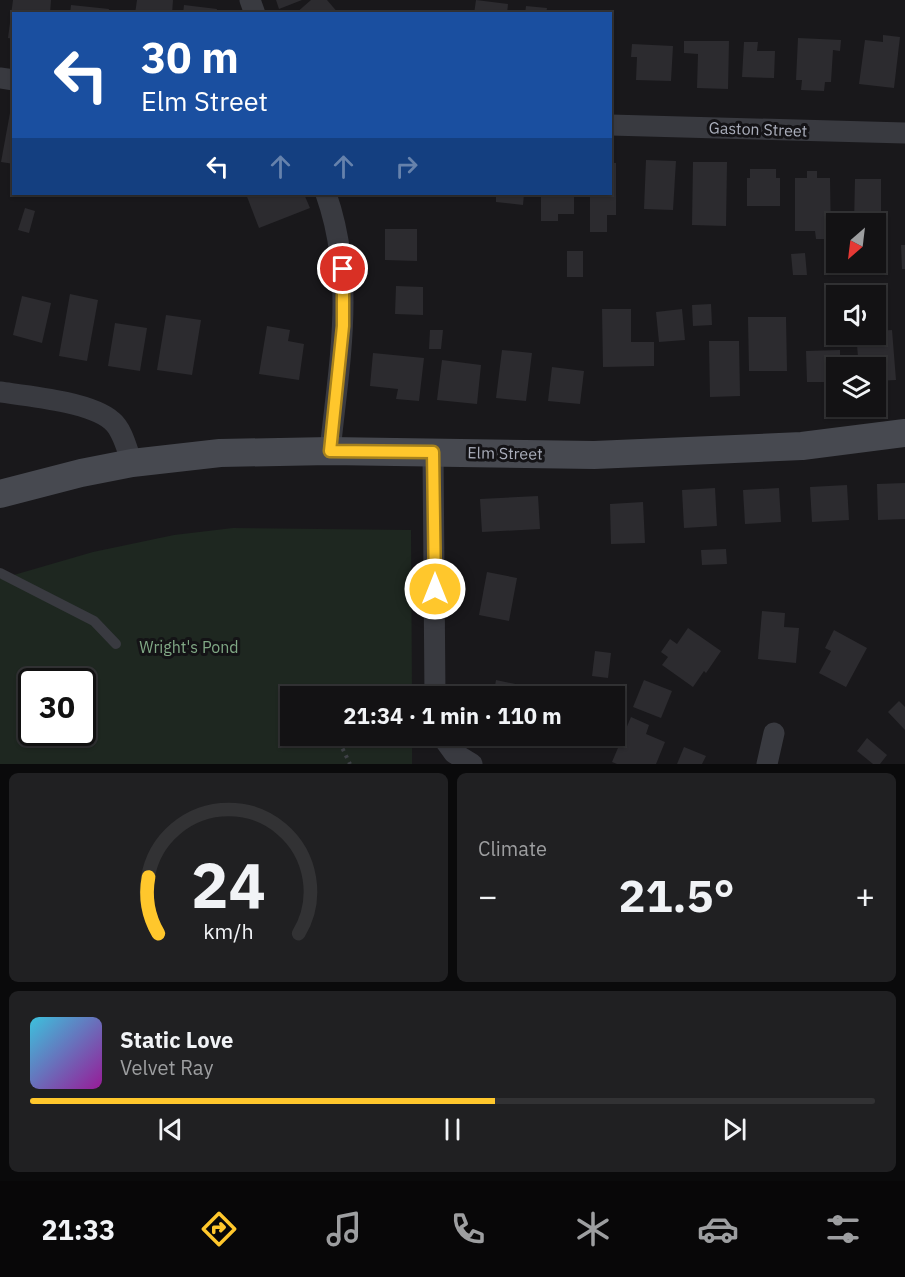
<!DOCTYPE html>
<meta charset="utf-8">
<style>
:root{--surface:#131214;--page:#202022;--text:#f1f3f6;--muted:#9d9ea0;--line:#323234;--accent:#ffc72c}
body{margin:0;font-family:"IBM Plex Sans",sans-serif;background:var(--page);color:var(--text);height:100vh;display:flex;flex-direction:column;font-size:22px;white-space:nowrap}
*{box-sizing:border-box;margin:0}
p{font-size:20px;color:var(--muted)}
.icon{flex:none;width:33px;height:33px;fill:none;stroke:currentColor;stroke-width:2;stroke-linecap:round;stroke-linejoin:round}
.map{position:relative;height:764px;overflow:hidden}
.drawer{display:flex;flex-direction:column;gap:9px;padding:9px;background:#0a0a0b;flex:1}
.drawer>*{flex:none}
.banner{position:absolute;left:12px;top:12px;width:600px;height:183px;border-radius:0px;box-shadow:0 2px 4px #0004,0 0 0 2px var(--line);background:#1a4fa0;color:#fff;overflow:hidden}
.needle{width:39px;rotate:208deg}
.buttons{position:absolute;left:826px;top:213px;display:grid;gap:12px}
.buttons a{display:grid;place-items:center;width:60px;height:60px;border-radius:0px;background:var(--surface);box-shadow:0 2px 4px #0004,0 0 0 2px var(--line);font-size:30px}
.speed{position:absolute;left:18px;top:668px;display:flex;gap:12px;font-size:30px;font-weight:700;text-align:center}
.speed>*{display:grid;place-content:center;width:78px;height:78px;border-radius:50%;background:var(--surface);box-shadow:0 2px 4px #0004,0 0 0 2px var(--line);line-height:1}
.speed .limit{border:3px solid #111;border-radius:9px;background:#fff;color:#111}
.pin{position:absolute;display:grid;place-items:center;width:51px;height:51px;color:#fff;margin:-26px;border:3px solid #fff;border-radius:50%;box-shadow:0 2px 6px #0007}
.me{position:absolute;width:66px;margin:-33px;rotate:0deg;stroke-linejoin:round;filter:drop-shadow(0 0 4px #0008)}
.turn{display:flex;align-items:center;gap:21px;height:126px;padding:0 30px;font-size:27px}
.turn .icon{width:78px;height:78px;stroke-width:2.5}
.turn b{display:block;font-size:42px;line-height:51px}
.lanes{display:flex;align-items:center;height:57px;padding:0 30px;background:#0003;justify-content:center;gap:30px;direction:ltr}
.lanes .off{opacity:.35}
.big{font-size:45px;font-weight:700;line-height:1.1}
.drawer .card{flex:1;display:flex;flex-direction:column;justify-content:center;gap:9px;min-width:0;padding:0 21px;border-radius:9px;background:var(--page)}
.drawer .dial{align-items:center;gap:0}
.dial svg{height:156px;overflow:visible;fill:none;stroke:var(--line);stroke-width:7;stroke-linecap:round;text-anchor:middle}
.dial text{fill:var(--text);stroke:none}
.song{display:flex;align-items:center;gap:18px}
.cover{width:72px;height:72px;border-radius:9px;background:linear-gradient(135deg,hsl(190 70% 55%),hsl(300 70% 35%))}
.played{height:6px;border-radius:3px;background:linear-gradient(90deg,var(--accent) 55%,var(--line) 55%)}
.keys{display:flex;justify-content:space-around;direction:ltr}
.heat{display:flex;justify-content:space-between;align-items:center;font-size:33px;direction:ltr}
.drawer .tiles{flex:1;display:grid;gap:9px;grid-template-columns:1fr 1fr}
.card:last-child{grid-column:span 2}
.trip{position:absolute;left:280px;top:686px;width:345px;height:60px;border-radius:0px;background:var(--surface);box-shadow:0 2px 4px #0004,0 0 0 2px var(--line);font-weight:700;line-height:60px;text-align:center}
.tab-bar{display:flex;height:96px;justify-content:space-around;align-items:center;background:#080708;color:var(--muted)}
.tab-bar .icon{width:42px;height:42px}
.tab-bar .on{color:var(--accent)}
.tab-bar b{font-size:27px;color:var(--text)}
.map>svg:first-child{display:block}
.green{fill:#1e2720;fill-rule:evenodd}
.building{fill:#2c2b2f}
.lines{fill:none;stroke-linecap:round;stroke-linejoin:round}
.path{stroke:#3f4147;stroke-width:4;stroke-dasharray:3 4.5;stroke-linecap:butt}
.lane{stroke:#393a40;stroke-width:10}
.street{stroke:#393a40;stroke-width:21}
.secondary{stroke:#474950;stroke-width:28}
.route-casing{stroke:#a6811d;stroke-width:15}
.route{stroke:#ffc72c;stroke-width:10}
.labels{text-anchor:middle;stroke-width:6;stroke-linejoin:round;paint-order:stroke}
.street-label{font-size:16px;fill:#aaaebb;stroke:#141316}
.park-label{font-size:16px;fill:#80a885;stroke:#141316}
</style>
<div class="map">
<svg width="905" height="764" viewBox="0 0 905 764">
<rect width="100%" height="100%" fill="#19181b"/>
<path class="green" d="M233,528l178,2 1,166h-121v39h121v29h-412v-185l93,-27 81,-17zM32,681h50v51h-50z"/>
<g class="building">
<path d="M13,0h38l-1,14h-36v25l-6,-1z"/>
<path d="M137,0h36l-1,14h-37z"/>
<path d="M276,0h26l-23,9z"/>
<path d="M311,0h16l12,14h-44z"/>
<path d="M476,0l32,4 -1,10h-33z"/>
<path d="M71,5l38,4 -1,5h-38z"/>
<path d="M184,5l33,4 -1,5h-33z"/>
<path d="M526,6l21,2 -1,6h-21z"/>
<path d="M883,35l17,2 -6,51 -35,-4 6,-44 18,2z"/>
<path d="M798,38l43,2 -1,11 -7,-1 -2,32h-6l-1,9 -23,-1 1,-10h-6z"/>
<path d="M684,41h45l-1,48 -31,-1 1,-34 -14,-1z"/>
<path d="M744,42h14l-1,9h18l-1,27 -32,-1z"/>
<path d="M632,44l41,2 -2,35 -35,-1 1,-23h-6z"/>
<path d="M610,45h4l-1,32h-3z"/>
<path d="M10,113h4v51l-13,-2z"/>
<path d="M646,160l30,1 -3,49 -29,-1z"/>
<path d="M693,162h34l-1,64 -34,-1z"/>
<path d="M610,163h6v52h-9v17h-17v-38h20z"/>
<path d="M750,169h26v9h4v28h-33v-28h3z"/>
<path d="M807,171h10v7h13l1,61h-15l-1,-8h-20v-53h12z"/>
<path d="M855,179h26v57h-5v-12h-22z"/>
<path d="M246,194h58l6,14 -51,20z"/>
<path d="M496,194h28l-1,11 -27,-3z"/>
<path d="M541,194h33v20h-16v7h-17z"/>
<path d="M25,208l10,3 -6,22 -11,-3z"/>
<path d="M385,229h32v32l-32,-1z"/>
<path d="M901,245h4v24h-3z"/>
<rect x="567" y="251" width="16" height="26"/>
<path d="M805,253l2,22h-14l-2,-21z"/>
<path d="M396,286l27,1v28l-28,-1z"/>
<path d="M70,294l28,6 -11,61 -28,-5z"/>
<path d="M22,296l29,7 -9,40 -29,-8z"/>
<path d="M711,304l1,21 -19,1 -1,-21z"/>
<path d="M602,309h29v33h23v24l-51,1z"/>
<path d="M682,309l3,31 -26,2 -3,-30z"/>
<path d="M166,315l35,5 -9,55 -35,-5z"/>
<path d="M748,317h38l1,54h-38z"/>
<path d="M115,323l32,5 -7,43 -32,-5z"/>
<path d="M267,326l23,4 -2,11 16,3 -5,36 -40,-6z"/>
<path d="M430,330h13l-2,19h-12z"/>
<path d="M892,330l4,50 -20,1v-13h-17l-3,-34h20v-3z"/>
<path d="M709,341h30l1,55 -30,1z"/>
<path d="M502,350l30,3 -6,48 -30,-3z"/>
<path d="M840,350v18h-3v14h-30l-1,-31z"/>
<path d="M373,353l51,5 -5,43 -23,-2 2,-10 -28,-3z"/>
<path d="M442,360l39,5 -4,39 -40,-4z"/>
<path d="M552,367l32,4 -4,33 -32,-3z"/>
<path d="M905,483v36l-27,1 -1,-36z"/>
<path d="M847,485l2,35 -37,2 -2,-35z"/>
<path d="M715,488l2,38 -33,2 -2,-38z"/>
<path d="M779,488l2,34 -36,2 -2,-34z"/>
<path d="M538,496l2,33 -58,3 -2,-33z"/>
<path d="M643,502l2,41 -34,1 -1,-40z"/>
<path d="M726,549l1,15 -25,1 -1,-15z"/>
<path d="M487,572l30,6 -8,43 -30,-6z"/>
<path d="M762,611l23,2 -1,14 15,1 -3,35 -38,-4z"/>
<path d="M688,628l33,23 -15,22 -2,-2 -11,16 -31,-22 6,-8 -7,-5 9,-13 7,5z"/>
<path d="M834,630l33,18 -21,39 -27,-14 12,-22 -6,-3z"/>
<path d="M595,651l16,2 -3,25 -16,-2z"/>
<path d="M496,680l34,7 -2,9h-50l1,-7 15,3z"/>
<path d="M644,680l28,11 -11,27 -28,-11z"/>
<path d="M899,701l6,6v23l-17,-18z"/>
<path d="M631,717l18,8 -3,9 19,8 -9,22h-39l-5,-2z"/>
<path d="M548,735h40v8l-40,-4z"/>
<path d="M867,738l20,17 -7,9h-7l-16,-13z"/>
<path d="M684,747l22,9 -4,8h-25z"/>
</g>
<g class="lines">
<path class="path" d="M336,735l14,29"/>
<path class="lane" d="M0,573l94,48 22,23"/>
<g class="street">
<path d="M250,0l5,14"/>
<path d="M0,78l14,2"/>
<path d="M610,125l295,8"/>
<path d="M326,194c30,85 13,169 4,257"/>
<path d="M0,392c28,4 91,10 112,29 11,9 15,29 20,42"/>
<path d="M433,452l2,244"/>
<path d="M441,735l13,18 18,11"/>
<path d="M767,764l7,-31"/>
</g>
<path class="secondary" d="M0,494l81,-21 51,-10 88,-10 110,-2 264,4 208,-9 103,-13"/>
</g>
<g class="lines">
<defs>
<path id="route" d="M343,269v57l-13,125 103,1 2,137"/>
</defs>
<use href="#route" class="route-casing"/>
<use href="#route" class="route"/>
</g>
<g class="labels">
<g class="street-label">
<text transform="translate(758 129) rotate(2)" y="6">Gaston Street</text>
<text transform="translate(505 453) rotate(1)" y="6">Elm Street</text>
</g>
<g class="park-label">
<text x="189" y="653">Wright's Pond</text>
</g>
</g>
</svg>
<div class="buttons">
<a><svg class="needle" viewBox="-14 -14 28 28"><path d="M0-13l5 13h-10z" fill="#e53935"/><path d="M0 13l5-13h-10z" fill="#9d9ea0"/></svg></a>
<a><svg class="icon" aria-label="sound" viewBox="0 0 24 24"><path d="M4 9h4l5-4v14l-5-4H4zM17 9q2 3 0 6"/></svg></a>
<a><svg class="icon" aria-label="layers" viewBox="0 0 24 24"><path d="M12 4l9 5-9 5-9-5zM3 14l9 5 9-5"/></svg></a>
</div>
<div class="speed"><div class="limit">30</div></div>
<div class="pin" style="left:343px;top:269px;background:#d93025"><svg class="icon" aria-label="arrive" viewBox="0 0 24 24"><path d="M6 21V4h12l-3 4 3 4H6"/></svg></div>
<svg class="me" style="left:435px;top:589px" viewBox="-20 -20 40 40"><circle r="17" fill="#ffc72c" stroke="#fff" stroke-width="3"/><path d="M0-11L8 9 0 5-8 9z" fill="#fff"/></svg>
<div class="trip">21:34 · 1 min · 110 m</div>
<div class="banner">
<div class="turn"><svg class="icon" aria-label="left" viewBox="0 0 24 24"><path d="M17 20v-9H6M10 6l-5 5 5 5"/></svg><div><b>30 m</b>Elm Street</div></div>
<div class="lanes"><svg class="icon" aria-label="left" viewBox="0 0 24 24"><path d="M17 20v-9H6M10 6l-5 5 5 5"/></svg><svg class="icon off" aria-label="ahead" viewBox="0 0 24 24"><path d="M12 20V5M6 11l6-6 6 6"/></svg><svg class="icon off" aria-label="ahead" viewBox="0 0 24 24"><path d="M12 20V5M6 11l6-6 6 6"/></svg><svg class="icon off" aria-label="right" viewBox="0 0 24 24"><path d="M7 20v-9h11M14 6l5 5-5 5"/></svg></div>
</div>
</div>
<section class="drawer">
<div class="tiles">
<div class="card dial"><svg viewBox="0 0 100 80">
<path d="M14 69A42 42 0 1 1 86 69"/>
<path d="M14 69A42 42 0 0 1 9 40" stroke="#ffc72c"/>
<text x="50" y="56" font-size="32" font-weight="700">24</text>
<text x="50" y="72" font-size="11">km/h</text>
</svg></div>
<div class="card"><p>Climate</p>
<div class="heat"><a>−</a><b class="big">21.5°</b><a>+</a></div>
</div>
<div class="card">
<div class="song"><i class="cover"></i><div><b>Static Love</b><p>Velvet Ray</p></div></div>
<div class="played"></div>
<div class="keys"><svg class="icon" aria-label="previous" viewBox="0 0 24 24"><path d="M18 5L8 12l10 7zM5 5v14"/></svg><svg class="icon" aria-label="pause" viewBox="0 0 24 24"><path d="M8 5v14M16 5v14"/></svg><svg class="icon" aria-label="next" viewBox="0 0 24 24"><path d="M6 5l10 7-10 7zM19 5v14"/></svg></div>
</div>
</div>
</section>
<nav class="tab-bar">
<b>21:33</b>
<svg class="icon on" aria-label="directions" viewBox="0 0 24 24"><path d="M12 3l9 9-9 9-9-9zM9 14v-3h6M13 9l2 2-2 2"/></svg>
<svg class="icon" aria-label="music" viewBox="0 0 24 24"><path d="M9 18V5l10-2v13"/><circle cx="6" cy="18" r="3"/><circle cx="16" cy="16" r="3"/></svg>
<svg class="icon" aria-label="phone" viewBox="0 0 24 24"><path d="M5 4h4l2 5-3 2q2 4 5 5l2-3 5 2v4C11 20 4 13 5 4z"/></svg>
<svg class="icon" aria-label="climate" viewBox="0 0 24 24"><path d="M12 3v18M4 7l16 10M4 17L20 7"/></svg>
<svg class="icon" aria-label="car" viewBox="0 0 24 24"><path d="M5 17H2v-5l4-1 3-4h7l3 4 3 1v5h-3M9 17h6M6 11h13"/><circle cx="7" cy="17" r="2"/><circle cx="17" cy="17" r="2"/></svg>
<svg class="icon" aria-label="filters" viewBox="0 0 24 24"><path d="M4 7h16M4 17h16"/><circle cx="9" cy="7" r="2"/><circle cx="15" cy="17" r="2"/></svg>
</nav>
